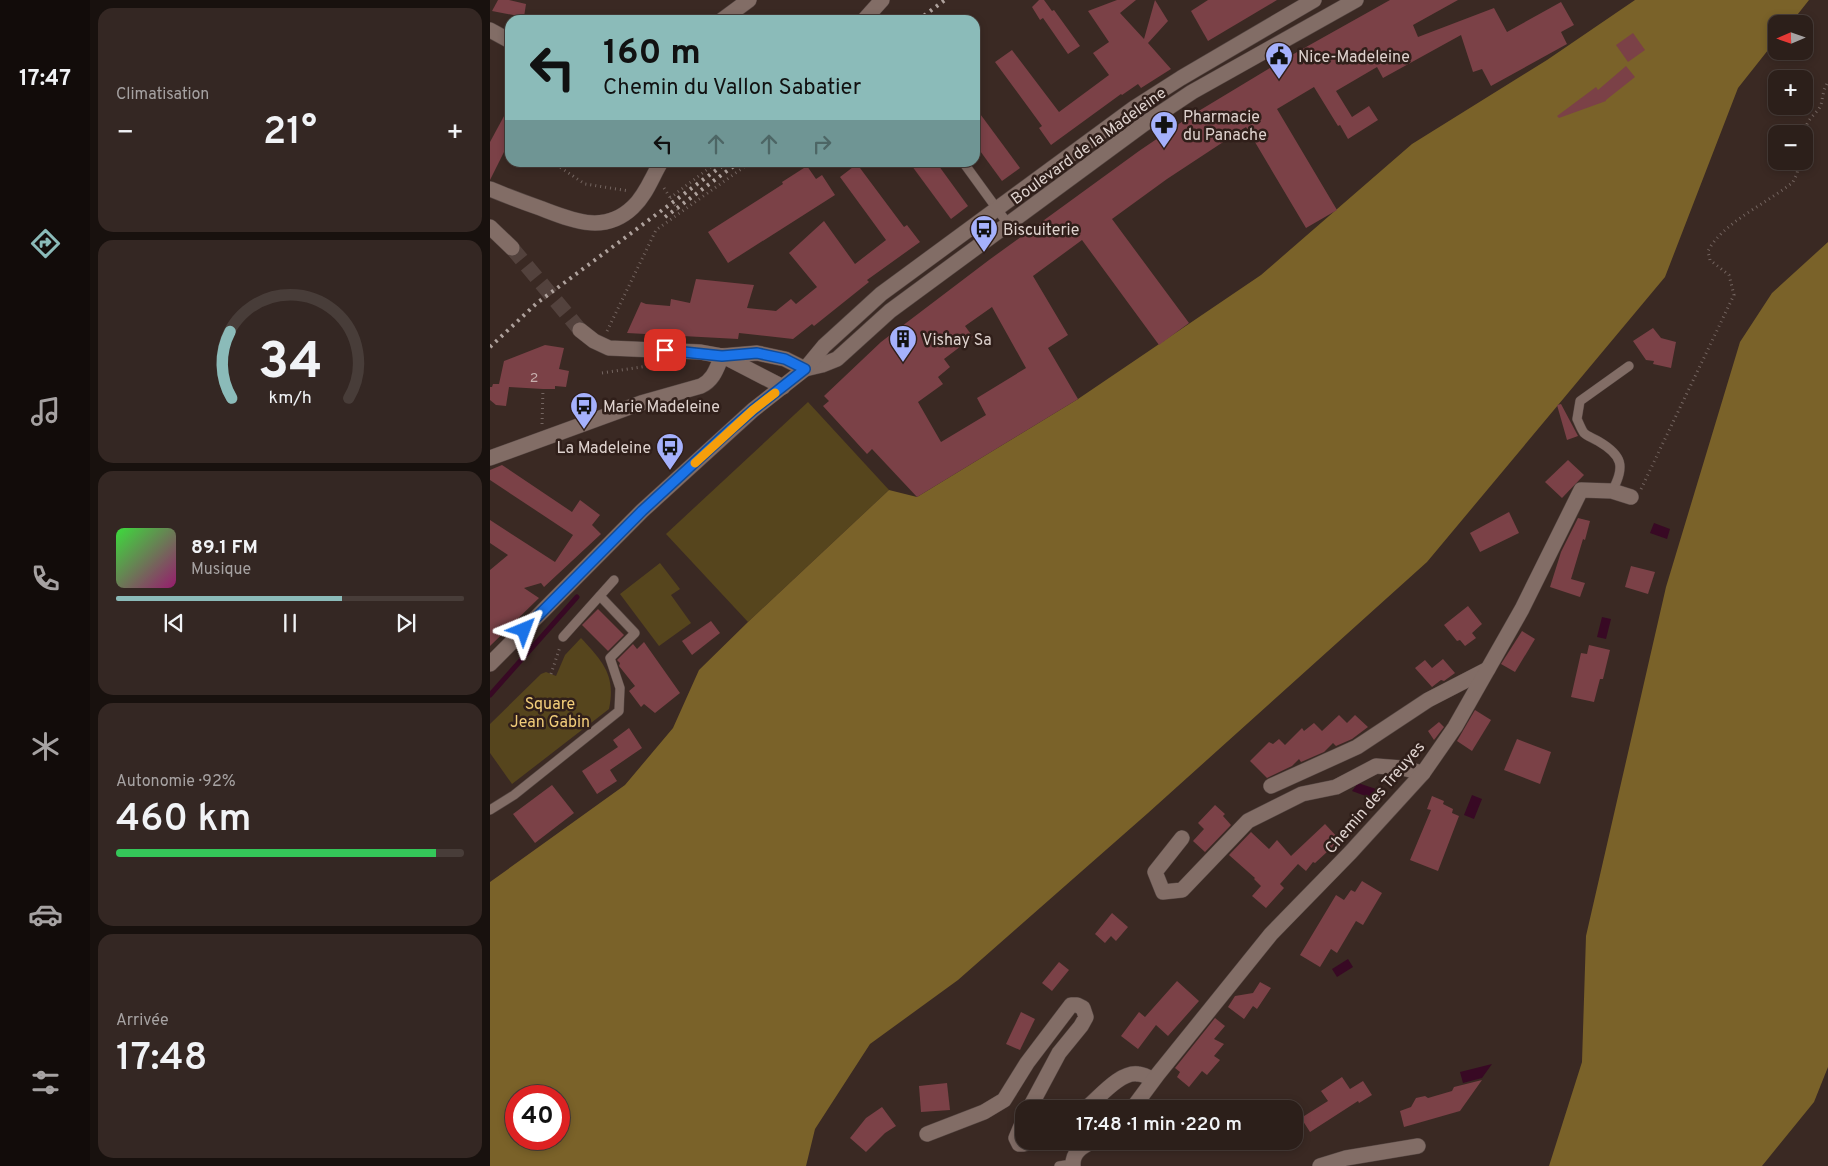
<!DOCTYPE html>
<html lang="fr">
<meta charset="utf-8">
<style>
:root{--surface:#2c1f1a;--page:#342723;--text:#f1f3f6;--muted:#a6a2a2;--line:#483d39;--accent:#8bbbb9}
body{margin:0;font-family:Overpass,sans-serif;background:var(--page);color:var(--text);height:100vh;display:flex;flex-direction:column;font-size:19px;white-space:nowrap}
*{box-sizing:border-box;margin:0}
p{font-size:16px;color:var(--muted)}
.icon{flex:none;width:28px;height:28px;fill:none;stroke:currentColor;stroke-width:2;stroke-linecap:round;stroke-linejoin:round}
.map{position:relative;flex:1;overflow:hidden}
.details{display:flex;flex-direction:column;gap:8px;padding:8px;background:#18110e;width:400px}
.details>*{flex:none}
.banner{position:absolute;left:15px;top:15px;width:475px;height:152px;border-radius:15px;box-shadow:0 2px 8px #0003,0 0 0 1px var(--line);background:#8bbbb9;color:#111;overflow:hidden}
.needle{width:32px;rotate:268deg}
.fabs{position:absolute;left:1278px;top:15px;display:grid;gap:10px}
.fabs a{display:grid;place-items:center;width:45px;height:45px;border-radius:10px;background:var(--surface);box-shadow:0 2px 8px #0003,0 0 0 1px var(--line);font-size:25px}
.speed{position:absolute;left:15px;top:1085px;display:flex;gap:10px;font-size:25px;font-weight:700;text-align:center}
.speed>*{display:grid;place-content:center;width:65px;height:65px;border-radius:50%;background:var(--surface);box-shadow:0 2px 8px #0003,0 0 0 1px var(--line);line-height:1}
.speed .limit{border:8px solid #d22;background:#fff;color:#111}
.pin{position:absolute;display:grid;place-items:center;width:42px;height:42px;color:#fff;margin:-21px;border-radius:10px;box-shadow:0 2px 8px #0006}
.me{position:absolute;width:55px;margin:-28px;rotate:44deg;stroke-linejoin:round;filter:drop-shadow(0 0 4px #0008)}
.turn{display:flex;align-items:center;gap:18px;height:105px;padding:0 15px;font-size:22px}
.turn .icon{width:65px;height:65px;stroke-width:2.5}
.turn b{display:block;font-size:35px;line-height:42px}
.lanes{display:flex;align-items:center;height:48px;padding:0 15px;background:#0003;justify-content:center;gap:25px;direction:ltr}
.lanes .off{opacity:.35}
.big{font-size:38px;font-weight:600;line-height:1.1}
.details .widget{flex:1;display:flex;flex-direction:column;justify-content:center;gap:8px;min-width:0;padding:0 18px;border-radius:15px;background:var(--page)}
.details .dial{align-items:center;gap:0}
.dial svg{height:130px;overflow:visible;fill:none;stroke:var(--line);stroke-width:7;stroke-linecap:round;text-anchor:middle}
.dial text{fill:var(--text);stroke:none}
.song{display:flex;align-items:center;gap:15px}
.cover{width:60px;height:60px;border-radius:8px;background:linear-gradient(135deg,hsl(120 70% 55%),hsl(320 70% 35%))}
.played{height:5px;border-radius:2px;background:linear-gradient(90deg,var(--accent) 65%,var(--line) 65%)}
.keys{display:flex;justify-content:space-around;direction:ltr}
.heat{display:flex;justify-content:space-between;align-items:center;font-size:28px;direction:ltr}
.charge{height:8px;border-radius:4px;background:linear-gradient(90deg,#34c759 92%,var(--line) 0)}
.trip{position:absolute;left:525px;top:1100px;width:288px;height:50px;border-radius:15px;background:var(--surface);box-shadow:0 2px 8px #0003,0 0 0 1px var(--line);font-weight:600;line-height:50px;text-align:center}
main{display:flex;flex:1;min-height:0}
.dock{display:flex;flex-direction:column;width:90px;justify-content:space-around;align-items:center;background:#120c0a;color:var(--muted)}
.dock .icon{width:35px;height:35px}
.dock .selected{color:var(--accent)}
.dock b{font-size:22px;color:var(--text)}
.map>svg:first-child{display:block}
.green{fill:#56451d}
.forest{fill:#7a6229;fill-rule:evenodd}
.water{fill:#380924}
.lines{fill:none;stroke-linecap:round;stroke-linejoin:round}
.stream{stroke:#380924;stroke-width:5}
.building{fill:#7b4147;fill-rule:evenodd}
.street-tunnel{stroke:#53423d;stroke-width:15;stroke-dasharray:15 8;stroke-linecap:butt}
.lane-casing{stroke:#564743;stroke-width:10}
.street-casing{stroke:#564743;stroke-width:16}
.secondary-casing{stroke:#564743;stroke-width:16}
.path{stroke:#746560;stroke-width:3;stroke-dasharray:1 4;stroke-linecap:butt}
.lane{stroke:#826d66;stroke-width:9}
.street{stroke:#826d66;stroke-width:15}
.secondary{stroke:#826d66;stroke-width:15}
.rail{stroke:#afa29d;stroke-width:4;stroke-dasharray:2.5 5;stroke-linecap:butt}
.route-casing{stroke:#114b97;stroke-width:12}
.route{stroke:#1a73e8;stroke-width:9}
.slow{stroke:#f59e0b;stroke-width:9}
.labels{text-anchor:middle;stroke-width:5;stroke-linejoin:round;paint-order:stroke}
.number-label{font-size:14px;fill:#c6aead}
.poi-label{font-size:16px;fill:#dfd3cf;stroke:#301f1a;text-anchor:start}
.street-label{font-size:16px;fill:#dfd3cf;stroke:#301f1a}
.park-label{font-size:16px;fill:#f2cd7a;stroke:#301f1a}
</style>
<main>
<nav class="dock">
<b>17:47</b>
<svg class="icon selected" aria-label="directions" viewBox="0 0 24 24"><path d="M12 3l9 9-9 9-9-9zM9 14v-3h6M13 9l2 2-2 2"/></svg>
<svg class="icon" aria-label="music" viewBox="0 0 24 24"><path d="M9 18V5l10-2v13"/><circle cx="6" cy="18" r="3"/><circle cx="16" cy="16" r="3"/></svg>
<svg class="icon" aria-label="phone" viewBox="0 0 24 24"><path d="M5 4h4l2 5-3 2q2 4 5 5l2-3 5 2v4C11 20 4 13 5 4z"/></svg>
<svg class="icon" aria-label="climate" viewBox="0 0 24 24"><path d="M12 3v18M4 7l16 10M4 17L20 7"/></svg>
<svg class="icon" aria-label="car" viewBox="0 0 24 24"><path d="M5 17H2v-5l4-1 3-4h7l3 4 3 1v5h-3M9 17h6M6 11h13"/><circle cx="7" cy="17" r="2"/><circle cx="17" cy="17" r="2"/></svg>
<svg class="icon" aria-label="filters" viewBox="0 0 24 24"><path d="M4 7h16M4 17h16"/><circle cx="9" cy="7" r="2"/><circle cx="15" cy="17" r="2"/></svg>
</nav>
<section class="details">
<div class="widget"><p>Climatisation</p>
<div class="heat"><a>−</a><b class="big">21°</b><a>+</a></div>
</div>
<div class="widget dial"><svg viewBox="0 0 100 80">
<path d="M14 69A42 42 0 1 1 86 69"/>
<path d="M14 69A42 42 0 0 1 13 28" stroke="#8bbbb9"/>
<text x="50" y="56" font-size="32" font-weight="700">34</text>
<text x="50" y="72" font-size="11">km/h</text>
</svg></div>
<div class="widget">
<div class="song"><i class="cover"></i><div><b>89.1 FM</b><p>Musique</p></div></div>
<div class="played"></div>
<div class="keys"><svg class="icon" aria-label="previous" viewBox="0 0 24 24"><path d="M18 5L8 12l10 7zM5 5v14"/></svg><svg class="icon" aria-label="pause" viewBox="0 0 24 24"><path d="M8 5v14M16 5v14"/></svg><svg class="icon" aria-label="next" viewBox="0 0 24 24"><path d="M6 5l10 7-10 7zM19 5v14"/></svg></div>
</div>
<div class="widget"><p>Autonomie · 92%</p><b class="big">460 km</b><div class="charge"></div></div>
<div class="widget"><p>Arrivée</p><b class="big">17:48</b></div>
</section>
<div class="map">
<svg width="1338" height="1166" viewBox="0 0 1338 1166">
<rect width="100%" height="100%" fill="#3a2923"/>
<g class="green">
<path d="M318,402l81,88 -141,132 -82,-88z"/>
<path d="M170,563l20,26 -9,6 20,28 -32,23 -39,-52z"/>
<path d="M91,638c22,24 35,37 28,71l-97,75 -22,-31v-29l51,-50 5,-2 10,4 9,-21z"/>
</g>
<g class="forest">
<path d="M1145,0h174l-19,24h-14v16l-38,48 -73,189 -238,285 -279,251 -190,167 -88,64 -55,85 -9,37h-316v-284l135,-97 48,-57 26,-58 49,-48 141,-132 28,7 161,-98 183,-124 151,-131 135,-84zM26,1096h43v43h-43z"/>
<path d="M1338,242v825l-14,35 -52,64h-213l33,-104 4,-126 80,-349 74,-245 32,-49z"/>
</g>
<g class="water">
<path d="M1164,523l16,6 -3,10 -17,-6z"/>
<path d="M1112,617l9,2 -5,20 -9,-2z"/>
<path d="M868,783l18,6 -5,9 -19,-7z"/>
<path d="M982,795l10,4 -8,20 -10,-4z"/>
<path d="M858,959l5,8 -16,10 -5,-8z"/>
<path d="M1002,1064l-10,14 -19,5 -3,-11z"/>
</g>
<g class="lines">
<path class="stream" d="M0,695l87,-98"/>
</g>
<g class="building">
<path d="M8,0h11l17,4 -2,13 -32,-6z"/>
<path d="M549,0h5l8,11 2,-1 26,36 -12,8 -25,-36 -3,2 -8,-13z"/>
<path d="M627,0h19l-16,13 24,26 11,-39 13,21 -20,22 23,26 -30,19 -3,-4 -16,11 -1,-1 -70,51 -12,-17 3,-2 -47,-64 17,-12 47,62 50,-37 -16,-22 16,-11 -21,-31z"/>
<path d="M718,0h69l-69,41 -17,-30z"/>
<path d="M900,0h68l-45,25 5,12 76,-29 13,24 54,-30 13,23 -13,7 6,12 -76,42 -9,-17 -9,3 -12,-37 -78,43 -6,-11 -41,24 16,26 17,-11 9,14 -30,19 -8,-14 -2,1 -24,-39 -37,22 60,101 -31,18 -60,-101 -79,52 -55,40 77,104 -30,22 -77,-105 -49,36 35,59 -20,13 30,51 -161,98 -45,-48 -5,5 -44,-48 6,-5 -5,-5 57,-54 108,-82 150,-109 53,-36 98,-59zM502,307l34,61 -49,30 9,17 -45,27 -23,-40 25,-18 -5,-7 12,-10 -6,-8 29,-22 -8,-11z"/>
<path d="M1143,33l12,17 -17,12 -12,-17z"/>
<path d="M1136,66l9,11 -29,23v1l-47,17 -2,-2 39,-29 2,3z"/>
<path d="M20,105v35l-20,40v-38z"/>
<path d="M485,107l45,61 -18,13 -27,-37z"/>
<path d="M419,162h27l32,44 -17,13z"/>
<path d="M367,164l47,63 3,-2 13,17 -53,38 2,2 -55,44 -2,-2 -19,15 -54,-6 -1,6 -111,-6 14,-31 5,2 24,2 1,-7 19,4 6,-24 58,6 -7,23 29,3 15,-12 5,5 21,-17 -28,-34 35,-32 31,43 31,-24 -46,-63z"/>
<path d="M317,166l9,13 6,-4 13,20 -107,68 -20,-31 75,-48 -1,-2z"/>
<path d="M1163,328l8,10 15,4 -5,26 -18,-4 1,-3 -8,-1 -13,-19z"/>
<path d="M55,345l19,3 -5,21 10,2 -3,16 -11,-1v3h-12l-34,-2 -3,19 -10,-1 -6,-5v-13h2l1,-3h6l5,-23z"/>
<path d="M1071,404l17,32 -11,4 -10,-35z"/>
<path d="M1078,460l16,15 -22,23 -17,-16z"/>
<path d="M12,465l70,47 8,-12 20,15 -8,10 9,9 -57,53 -3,-4 -17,5 15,10 -49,48v-76l18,-15 -18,-12v-23l65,42 18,-27 -83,-55v-10z"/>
<path d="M1019,512l10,21 -39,19 -10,-19z"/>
<path d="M1088,518l12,3 -5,19 -2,-1 -12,40 14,4 -5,14 -30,-10 11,-35z"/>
<path d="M1141,566l24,6 -7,22 -23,-7z"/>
<path d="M978,606l14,18 -10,9 4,5 -11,8 -5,-6 -3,1 -13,-16z"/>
<path d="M108,609l26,26 -16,16 -26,-26z"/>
<path d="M221,621l9,12 -28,22 -10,-14z"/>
<path d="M1032,631l13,8 -20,33 -14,-8z"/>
<path d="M154,642l36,51 -25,20 -11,-9 -3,3 -12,-16 6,-5 -16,-20 1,-3 -3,-3 16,-16 4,5z"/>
<path d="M1099,645l21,5 -7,29h-3l-6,23 -23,-5 10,-44 6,1z"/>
<path d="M953,659l12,14 -11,8 -3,-1 -9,7 -17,-19 10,-8 7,8z"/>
<path d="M985,710l16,10 -19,31 -15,-10z"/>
<path d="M849,715l8,8 8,-8 13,12 -16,12 -16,7 -3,-3 -9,9 -23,10 -2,-3 -7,7 -25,12 -17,-17 19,-19 4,2 6,-5 6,6 17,-17 2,3 10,-8 8,8z"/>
<path d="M949,722l5,5 -10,13 -6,-9z"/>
<path d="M139,728l13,20 -32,22 7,11 -20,13 -15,-23 36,-24 -5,-7z"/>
<path d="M1027,739l34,13 -11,32 -36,-14z"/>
<path d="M62,785l22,28 -39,30 -22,-29z"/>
<path d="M942,796l12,5 -1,3 10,5 -1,4 7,3 -21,55 -28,-11 21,-50 -4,-1z"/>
<path d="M725,805l10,9 -2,2 8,9 -26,27 -12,-11 11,-12 -6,-6z"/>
<path d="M835,824l15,16 -25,23 -2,-1 -7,9 -8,-7 -18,20 4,4 -18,20 -14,-12 9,-10 -7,-7 1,-1 -26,-23 22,-23 18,17 8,-9 14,16z"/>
<path d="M872,881l20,12 -19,32 -7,-4 -19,32 -6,-4 -11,18 -20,-12 36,-60 8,5 7,-10 4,2z"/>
<path d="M622,913l16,14 -12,14 -5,-5 -6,7 -10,-9z"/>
<path d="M569,962l10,8 -17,21 -10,-8z"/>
<path d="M687,981l22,20 -31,35 -12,-11 -18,24 -17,-13 18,-24 6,5z"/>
<path d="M770,982l11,6 -14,21 -4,-3 -9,13 -16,-12 7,-11 18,-3z"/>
<path d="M531,1012l14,7 -15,31 -14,-6z"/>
<path d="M725,1018l10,8 -11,13 10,5 -10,12 6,4 -13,15 -5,-4 -13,16 -12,-10 3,-5 -5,-4z"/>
<path d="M852,1077l8,12 13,-8 9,14 -13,8 -1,-2 -48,31 -9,-14 27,-17 -7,-10z"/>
<path d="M992,1080l-22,31 -56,16 -4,-16 11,-4 5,-9 9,-2 3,2 24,-7 2,-4z"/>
<path d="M457,1083l3,27 -29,2 -2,-26z"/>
<path d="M392,1107l14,19 -11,7 -19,19 -16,-14 16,-20z"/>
</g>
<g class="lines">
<path class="street-tunnel" d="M22,248l68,82"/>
<defs>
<g id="lane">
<path d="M473,162l45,62"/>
<path d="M1122,491c14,-25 10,-36 -14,-50 -5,-3 -11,-5 -14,-8 -3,-4 -5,-10 -7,-14l3,-18 49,-35"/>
<path d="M73,637l51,-57"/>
<path d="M0,810l24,-15 105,-84 1,-23 -10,-30 25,-25 -35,-37"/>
<path d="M569,1166l13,-2"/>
</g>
<g id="street">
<path d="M232,20l27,-20"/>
<path d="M374,20l18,-20"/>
<path d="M0,30l20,11"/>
<path d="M0,189c17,7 33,13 50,19 32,12 64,27 93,-1 13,-12 19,-30 28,-45"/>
<path d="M0,227l22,21"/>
<path d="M90,330l14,11 15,7 91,4 22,4 35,-3 28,6 20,10"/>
<path d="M233,356l60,31"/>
<path d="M0,458l151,-55 60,-17c13,-6 16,-19 21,-30"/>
<path d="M781,786l86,-39 71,-47 60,-31"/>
<path d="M692,838l-27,34 8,20 19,-2 66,-69 54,-27 34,-7 40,-21 26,2 21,5"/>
<path d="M595,1109c13,-10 35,-38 53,-35 5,0 11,4 15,5"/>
<path d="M642,1109l26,-35 113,-140 79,-81 73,-80 32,-46 67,-118 59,-119 31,1 19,6"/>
<path d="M534,1119l-8,19 3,6h5l9,-3"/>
<path d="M437,1134l57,-22 20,-12 23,-37 44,-58h6l6,3 3,9 -5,9 -22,27 -30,56"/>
<path d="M583,1166c-1,-14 9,-19 20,-25"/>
<path d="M830,1166l26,-8 72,-12"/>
</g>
<g id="secondary">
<path d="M315,369l17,-4 15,-6 53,-48 254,-187 48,-32 164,-92"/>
<path d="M0,664l152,-153 111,-101 52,-41 19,-23 57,-52 253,-186 47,-30 133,-78"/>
</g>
</defs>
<use href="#lane" class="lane-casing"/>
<use href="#street" class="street-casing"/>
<use href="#secondary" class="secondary-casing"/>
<g class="path">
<path d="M1314,144c2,-7 1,-14 3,-20 3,-7 11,-12 14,-19 2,-9 2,-15 7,-23"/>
<path d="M62,162l33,22 44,7"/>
<path d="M174,188l16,25"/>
<path d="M180,198l47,-36"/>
<path d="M117,331l49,-101 95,-68"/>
<path d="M112,373l46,-7"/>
<path d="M52,424l1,-35"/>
<path d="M1151,489l93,-194 -5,-20 -19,-15 -2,-9c15,-29 60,-48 85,-69l4,-8 2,-13"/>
<path d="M61,674l9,-27"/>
</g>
<use href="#lane" class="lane"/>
<use href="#street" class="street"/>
<use href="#secondary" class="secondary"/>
<g class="rail">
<path d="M428,20l27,-20"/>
<path d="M175,217l74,-55"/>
<path d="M0,347l47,-44 190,-141"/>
</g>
</g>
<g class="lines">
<defs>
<path id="route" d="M34,630l118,-119 88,-81 23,-20 52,-41 -20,-10 -28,-6 -35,3 -57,-6"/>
</defs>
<use href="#route" class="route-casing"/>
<use href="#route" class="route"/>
<path class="slow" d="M205,463l58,-53 22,-17"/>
</g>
<defs>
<symbol id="civic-pin" viewBox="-11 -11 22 30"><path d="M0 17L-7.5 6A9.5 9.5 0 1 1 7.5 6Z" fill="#a5b1fc" stroke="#301f1a"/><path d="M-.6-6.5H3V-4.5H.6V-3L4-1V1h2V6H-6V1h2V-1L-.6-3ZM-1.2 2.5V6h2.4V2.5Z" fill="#111"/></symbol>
<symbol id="pharmacy-pin" viewBox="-11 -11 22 30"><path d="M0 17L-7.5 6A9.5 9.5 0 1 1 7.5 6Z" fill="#a5b1fc" stroke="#301f1a"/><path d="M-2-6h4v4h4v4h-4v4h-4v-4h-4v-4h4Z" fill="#111"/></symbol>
<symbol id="bus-pin" viewBox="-11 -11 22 30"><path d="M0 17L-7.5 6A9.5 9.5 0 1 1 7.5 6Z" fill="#a5b1fc" stroke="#301f1a"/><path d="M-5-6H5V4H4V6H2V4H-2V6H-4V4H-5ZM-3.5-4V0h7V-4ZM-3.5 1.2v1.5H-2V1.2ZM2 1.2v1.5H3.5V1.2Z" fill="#111"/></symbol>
<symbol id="building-pin" viewBox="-11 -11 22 30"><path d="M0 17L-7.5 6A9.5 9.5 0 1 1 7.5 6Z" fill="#a5b1fc" stroke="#301f1a"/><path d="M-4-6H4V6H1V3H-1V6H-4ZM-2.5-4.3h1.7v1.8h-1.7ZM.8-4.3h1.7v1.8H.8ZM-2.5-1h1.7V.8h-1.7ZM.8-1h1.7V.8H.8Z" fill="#111"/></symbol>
</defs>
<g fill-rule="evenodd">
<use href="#civic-pin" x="773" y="40" width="32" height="43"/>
<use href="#pharmacy-pin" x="658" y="109" width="32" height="43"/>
<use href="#bus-pin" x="478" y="213" width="32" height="43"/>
<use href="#building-pin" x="397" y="323" width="32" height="43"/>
<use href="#bus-pin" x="78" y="390" width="32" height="43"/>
<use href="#bus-pin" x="164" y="431" width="32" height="43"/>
</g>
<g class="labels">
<g class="number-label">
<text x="44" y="382">2</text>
</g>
<g class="poi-label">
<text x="808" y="62">Nice-Madeleine</text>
<text x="693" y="122">Pharmacie<tspan x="693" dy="18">du Panache</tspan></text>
<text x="513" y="235">Biscuiterie</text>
<text x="432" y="345">Vishay Sa</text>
<text x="113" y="412">Marie Madeleine</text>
<text x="161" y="453" text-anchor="end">La Madeleine</text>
</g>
<g class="street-label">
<text transform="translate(598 145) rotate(-36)" y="6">Boulevard de la Madeleine</text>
<text transform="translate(884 797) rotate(-49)" y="6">Chemin des Treuyes</text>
</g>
<g class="park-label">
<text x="60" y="709">Square<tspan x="60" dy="18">Jean Gabin</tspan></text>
</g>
</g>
</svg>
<div class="fabs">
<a><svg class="needle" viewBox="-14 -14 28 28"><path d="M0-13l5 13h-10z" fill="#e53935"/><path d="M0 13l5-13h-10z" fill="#a6a2a2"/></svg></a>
<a>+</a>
<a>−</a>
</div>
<div class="speed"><div class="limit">40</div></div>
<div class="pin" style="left:175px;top:350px;background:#d93025"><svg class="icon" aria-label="arrive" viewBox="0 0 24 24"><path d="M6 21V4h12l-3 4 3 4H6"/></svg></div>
<svg class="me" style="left:34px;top:630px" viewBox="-20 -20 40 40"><path d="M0-17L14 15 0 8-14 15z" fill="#1a73e8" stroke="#fff" stroke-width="4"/></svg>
<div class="trip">17:48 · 1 min · 220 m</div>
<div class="banner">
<div class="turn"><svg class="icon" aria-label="left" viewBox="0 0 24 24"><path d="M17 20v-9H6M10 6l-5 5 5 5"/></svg><div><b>160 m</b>Chemin du Vallon Sabatier</div></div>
<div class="lanes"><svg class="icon" aria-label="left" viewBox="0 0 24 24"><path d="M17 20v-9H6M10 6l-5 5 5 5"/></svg><svg class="icon off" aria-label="ahead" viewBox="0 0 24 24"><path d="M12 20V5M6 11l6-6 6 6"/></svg><svg class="icon off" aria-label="ahead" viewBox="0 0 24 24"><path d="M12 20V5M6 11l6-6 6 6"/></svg><svg class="icon off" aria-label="right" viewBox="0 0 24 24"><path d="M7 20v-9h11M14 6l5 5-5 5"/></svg></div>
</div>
</div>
</main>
